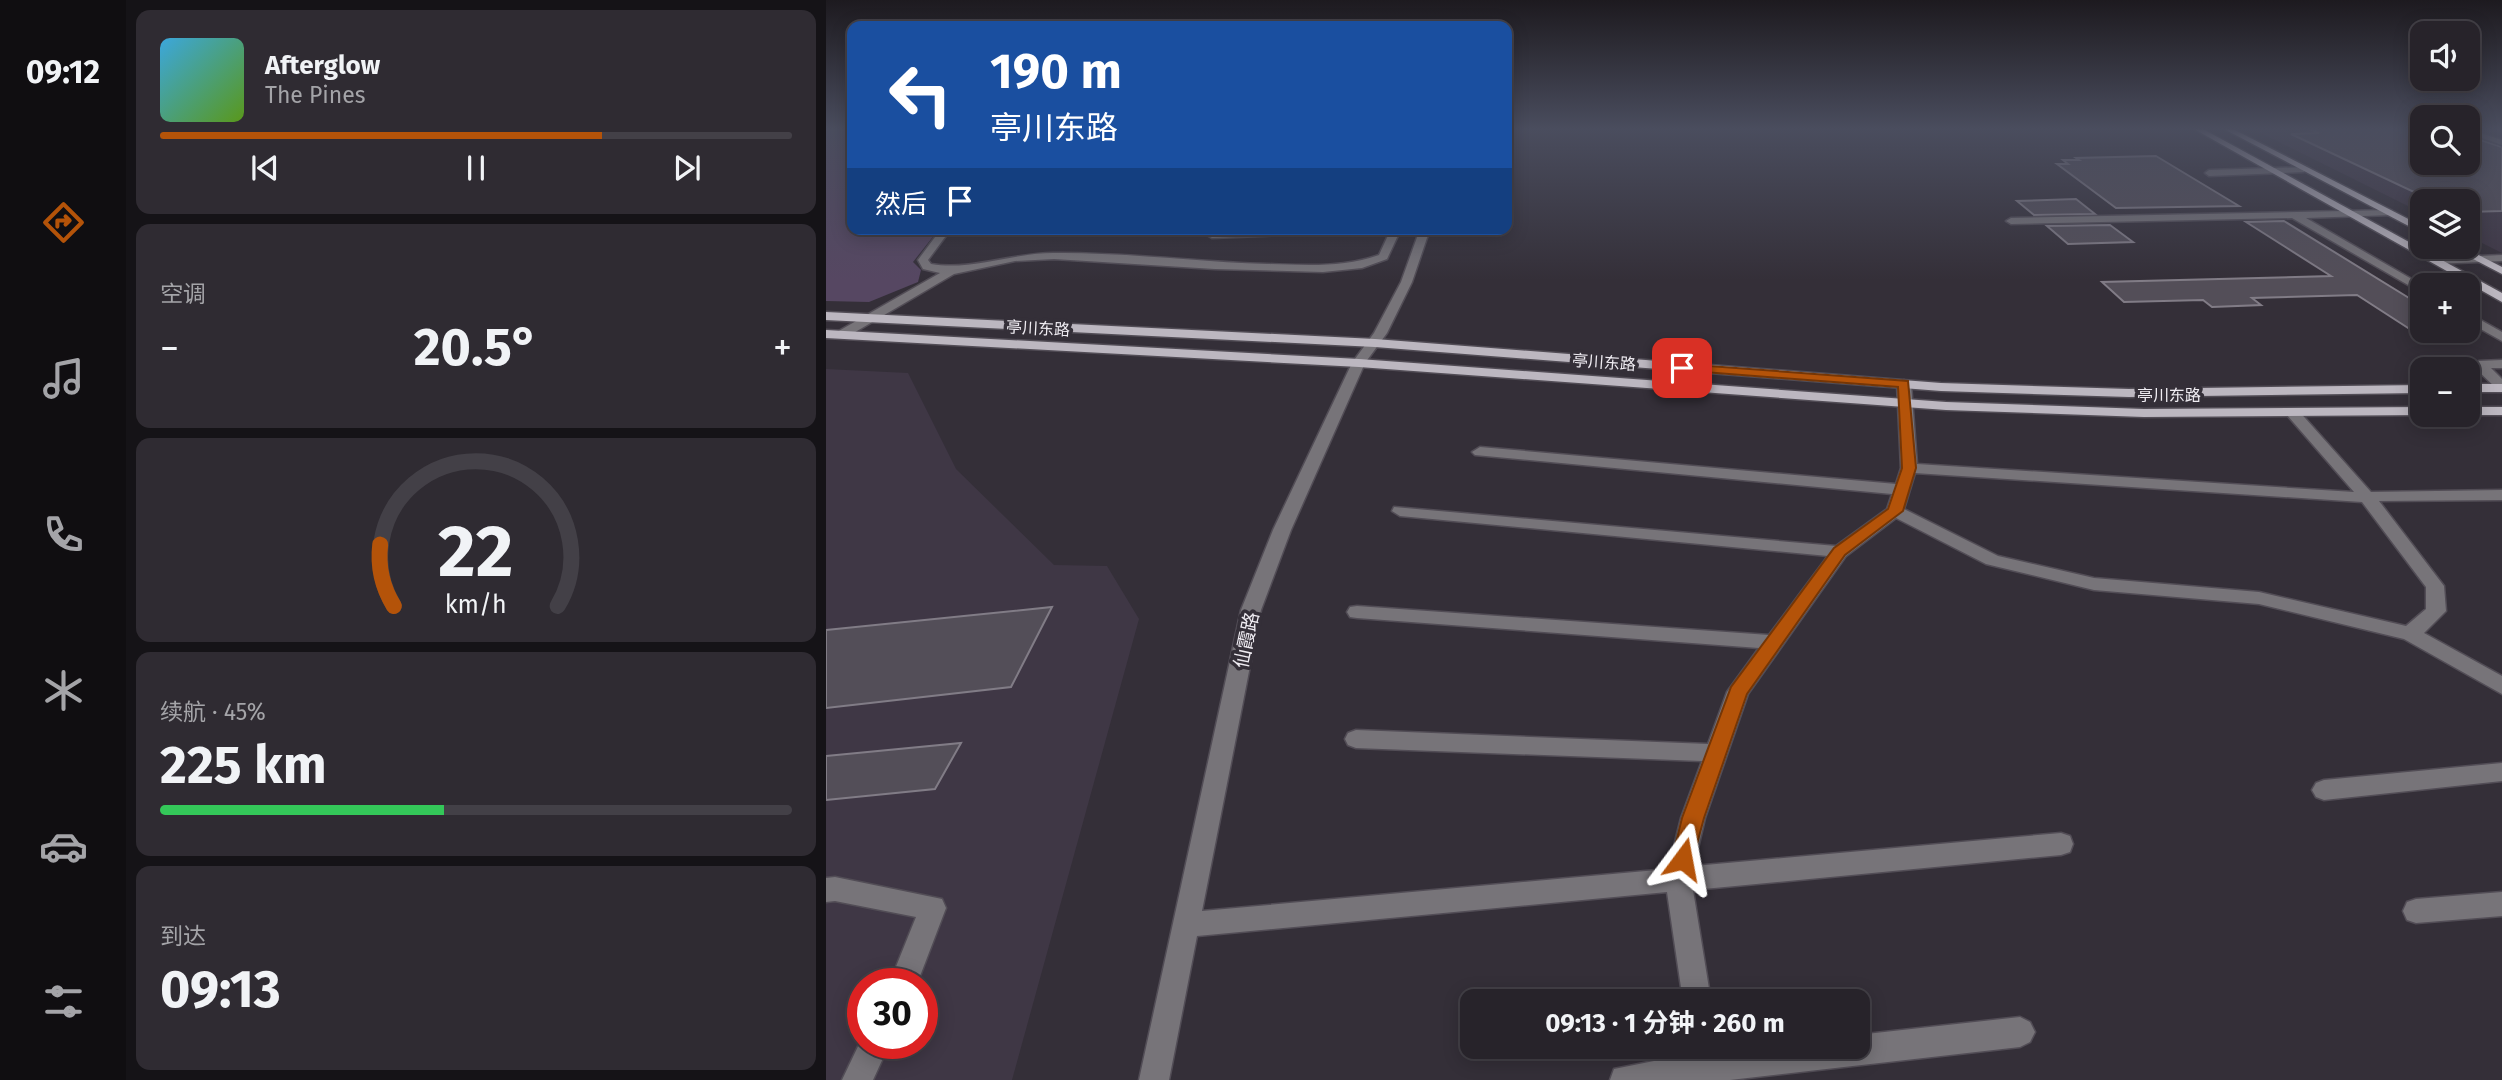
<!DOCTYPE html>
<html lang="zh">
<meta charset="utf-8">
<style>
:root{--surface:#27232a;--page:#2f2b32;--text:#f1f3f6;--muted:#a4a4a8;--line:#434047;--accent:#b45309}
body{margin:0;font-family:"Fira Sans","Noto Sans SC",sans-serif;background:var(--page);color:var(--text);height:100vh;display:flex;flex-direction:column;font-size:26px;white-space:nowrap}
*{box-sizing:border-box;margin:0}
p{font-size:23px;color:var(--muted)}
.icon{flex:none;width:38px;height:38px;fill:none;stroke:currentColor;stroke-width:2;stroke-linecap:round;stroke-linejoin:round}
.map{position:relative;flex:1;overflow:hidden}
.panel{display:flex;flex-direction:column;gap:10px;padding:10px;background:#151317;width:700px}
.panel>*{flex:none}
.hud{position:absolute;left:21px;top:21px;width:665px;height:214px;border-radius:14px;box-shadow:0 4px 18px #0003,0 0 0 2px var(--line);background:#1a4fa0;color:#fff;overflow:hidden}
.fabs{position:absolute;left:1584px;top:21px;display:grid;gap:14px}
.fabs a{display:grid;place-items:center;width:70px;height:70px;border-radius:14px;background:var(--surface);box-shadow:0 4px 18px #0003,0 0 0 2px var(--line);font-size:35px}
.speed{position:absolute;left:21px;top:968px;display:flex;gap:14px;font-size:35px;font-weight:700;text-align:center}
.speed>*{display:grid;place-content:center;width:91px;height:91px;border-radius:50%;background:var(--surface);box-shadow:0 4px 18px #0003,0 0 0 2px var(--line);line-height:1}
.speed .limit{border:10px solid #d22;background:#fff;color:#111}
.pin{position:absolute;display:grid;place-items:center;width:60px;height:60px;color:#fff;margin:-30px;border-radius:14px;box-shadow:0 4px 10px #0006}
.me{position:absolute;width:77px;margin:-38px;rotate:13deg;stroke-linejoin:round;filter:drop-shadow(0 0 5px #0008)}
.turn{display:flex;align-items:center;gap:24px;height:147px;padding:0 28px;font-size:32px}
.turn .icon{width:91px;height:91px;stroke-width:2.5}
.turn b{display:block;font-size:49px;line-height:60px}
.then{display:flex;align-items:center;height:66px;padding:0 28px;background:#0003;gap:14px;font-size:26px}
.big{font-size:52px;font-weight:700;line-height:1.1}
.panel .widget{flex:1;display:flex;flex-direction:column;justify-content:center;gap:10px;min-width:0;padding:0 24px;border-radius:14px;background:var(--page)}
.panel .dial{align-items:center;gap:0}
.dial svg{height:182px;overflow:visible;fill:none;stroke:var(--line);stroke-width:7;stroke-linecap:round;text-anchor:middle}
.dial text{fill:var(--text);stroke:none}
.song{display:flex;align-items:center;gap:21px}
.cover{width:84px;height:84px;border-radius:10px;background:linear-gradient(135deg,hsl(200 70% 55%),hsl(90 70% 35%))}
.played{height:7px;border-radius:4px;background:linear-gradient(90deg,var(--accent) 70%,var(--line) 70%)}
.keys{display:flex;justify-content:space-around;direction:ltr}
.heat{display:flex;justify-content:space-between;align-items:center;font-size:38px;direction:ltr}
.charge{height:10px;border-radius:5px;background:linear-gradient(90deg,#34c759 45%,var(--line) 0)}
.trip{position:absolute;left:634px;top:989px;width:410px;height:70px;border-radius:14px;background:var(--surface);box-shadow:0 4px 18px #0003,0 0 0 2px var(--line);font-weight:700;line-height:70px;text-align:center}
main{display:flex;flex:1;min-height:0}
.dock{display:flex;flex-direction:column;width:126px;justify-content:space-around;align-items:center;background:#100e11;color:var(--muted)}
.dock .icon{width:49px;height:49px}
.dock .active{color:var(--accent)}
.dock b{font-size:32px;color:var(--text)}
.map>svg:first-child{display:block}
.built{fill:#3f3745;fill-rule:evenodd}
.green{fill:#564762}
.building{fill:#534e58;stroke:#817c86;stroke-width:2}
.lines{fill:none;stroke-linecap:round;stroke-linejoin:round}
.minor-casing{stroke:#524d56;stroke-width:3}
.major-casing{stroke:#524d56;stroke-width:3}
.minor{fill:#777479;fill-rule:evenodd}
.major{fill:#bcb7c0;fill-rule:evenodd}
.route{fill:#b45309;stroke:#753606;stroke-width:2}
.labels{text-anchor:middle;stroke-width:7;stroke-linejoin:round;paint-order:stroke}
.far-street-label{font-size:16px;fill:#efecf2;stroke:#342f38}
.street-label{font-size:19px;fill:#efecf2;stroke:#342f38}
</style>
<main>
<nav class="dock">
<b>09:12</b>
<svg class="icon active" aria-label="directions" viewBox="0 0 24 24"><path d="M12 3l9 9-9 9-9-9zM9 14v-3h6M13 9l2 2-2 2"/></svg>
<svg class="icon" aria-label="music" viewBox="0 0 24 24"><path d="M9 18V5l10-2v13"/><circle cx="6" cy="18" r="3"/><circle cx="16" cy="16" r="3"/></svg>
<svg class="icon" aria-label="phone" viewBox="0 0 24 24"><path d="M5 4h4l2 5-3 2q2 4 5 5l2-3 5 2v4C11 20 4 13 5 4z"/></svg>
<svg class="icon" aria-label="climate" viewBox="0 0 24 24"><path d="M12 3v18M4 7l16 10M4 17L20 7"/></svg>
<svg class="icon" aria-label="car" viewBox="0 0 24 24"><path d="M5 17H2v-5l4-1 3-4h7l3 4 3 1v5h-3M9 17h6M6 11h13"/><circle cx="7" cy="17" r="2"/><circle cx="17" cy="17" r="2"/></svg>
<svg class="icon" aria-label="filters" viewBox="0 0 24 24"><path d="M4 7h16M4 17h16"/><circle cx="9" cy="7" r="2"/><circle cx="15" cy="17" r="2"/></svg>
</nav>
<section class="panel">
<div class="widget">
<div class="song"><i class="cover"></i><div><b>Afterglow</b><p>The Pines</p></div></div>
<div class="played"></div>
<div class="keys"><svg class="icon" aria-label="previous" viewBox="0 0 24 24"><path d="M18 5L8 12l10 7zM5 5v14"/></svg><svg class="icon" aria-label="pause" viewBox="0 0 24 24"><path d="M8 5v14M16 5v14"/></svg><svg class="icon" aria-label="next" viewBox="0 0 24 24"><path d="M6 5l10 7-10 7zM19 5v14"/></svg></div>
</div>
<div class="widget"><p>空调</p>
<div class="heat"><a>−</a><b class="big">20.5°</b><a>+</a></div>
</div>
<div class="widget dial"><svg viewBox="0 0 100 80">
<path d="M14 69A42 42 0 1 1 86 69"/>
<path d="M14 69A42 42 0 0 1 8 42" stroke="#b45309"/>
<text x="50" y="56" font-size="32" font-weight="700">22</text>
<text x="50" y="72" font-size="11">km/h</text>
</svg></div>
<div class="widget"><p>续航 · 45%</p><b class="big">225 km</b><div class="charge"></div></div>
<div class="widget"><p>到达</p><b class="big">09:13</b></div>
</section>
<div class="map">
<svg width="1676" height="1080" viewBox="0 0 1676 1080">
<rect width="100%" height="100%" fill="#342f38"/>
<g class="built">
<path d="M1427,129h169v34h46v-34h34v124l-34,-17v-35h-46v12z"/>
<path d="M0,369l82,4 48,96 98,96 53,1 32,53 -127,461h-186zM37,984h59v59h-59z"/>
</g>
<path class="green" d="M0,129h26v100h87l-26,33 8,8 -3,12 -49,20 -43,-1z"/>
<g class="building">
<path d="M1483,129h113v34h46v-27l34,11v64l-34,1v-11h-35l-142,-67 28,-1z"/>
<path d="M1330,156l83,50 -123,2 -59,-44h11l-5,-4h16l-3,-2z"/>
<path d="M1250,199l19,15 -61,1 -17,-14z"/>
<path d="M1458,221l138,85v31l-65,-42 -105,3 9,7 -49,2 -9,-7 -79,2 -22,-20 229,-6 -85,-54z"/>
<path d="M1284,225l23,17 -65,2 -21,-18z"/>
<path d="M226,607l-41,80 -185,21v-78z"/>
<path d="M135,743l-26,46 -109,11v-44z"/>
</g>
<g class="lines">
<defs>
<g id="minor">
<path d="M1642,129l34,11v5l-34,-12z"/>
<path d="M1481,167l-3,5 -95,4 -4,-3 4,-3z"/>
<path d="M1563,210l3,1v4l-86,3 116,67v8l-130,-75 -281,6 -5,-3 5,-3z"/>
<path d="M115,229h10l-23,31 3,4c40,7 81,-11 122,-11 71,-1 143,9 214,11 38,1 76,4 112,-9l12,-26h10l-14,30 -25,9 -39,4 -108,-3 -161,-10 -39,2 -61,13 -109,64h-8v-6l103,-59 -17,-4 -5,-9z"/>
<path d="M450,229h83l-5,3 -142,6 -5,-3 5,-3z"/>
<path d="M594,229h10l-18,53 -25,51 -22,30 -74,167 -30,80 -59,301 466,-42 13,-51 21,-57 -346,-13 -8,-3 -3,-6 3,-6 8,-3 352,14 19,-52 32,-44 -402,-30 -7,-1 -3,-5 3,-5 7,-1 412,29 59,-79 -428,-40 -8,-5 2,-4 442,39 51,-37 5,-15 -417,-39 -3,-3 8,-5 416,37 5,-16 -4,-84 7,-4 7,4 6,80 437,28 -67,-77v-6h10l74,83 131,-2v10l-123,1 65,85 2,25 -22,22 78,43v18l-98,-55 -145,-35 -165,-14 -108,-26 -90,-46 -50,38 -98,138 -43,124 -11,48 367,-33 9,3 3,8 -3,8 -9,3 -368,35 18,111h-28l-16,-109 -470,44 -28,144h-30l102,-470 32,-80 79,-167 22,-30 27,-51zM1089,473l447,29 64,85v22l-20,17 -147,-34 -165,-14 -96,-22 -94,-47z"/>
<path d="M1676,255v6l-67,3 -5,-3 5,-3z"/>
<path d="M1642,313l34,19v9l-34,-19z"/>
<path d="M1676,360v8h-11l11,11v11l-5,-1 -25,-24 7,-4z"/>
<path d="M1676,763v18l-178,19 -8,-3 -4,-7 4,-7 8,-3z"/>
<path d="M9,877l107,22 4,9 -29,76h-28l27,-67 -81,-16 -9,1v-24z"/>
<path d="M1676,892v24l-86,7 -9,-3 -4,-9 4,-9 9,-3z"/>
<path d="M1194,1017l10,5 5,10 -5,10 -10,5 -290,33h-120l4,-11 80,-16 -2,-7h165v-11z"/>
<path d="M37,1036v7h27l-17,37h-31z"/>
</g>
<g id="major">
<path d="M1368,129h9l299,164v9z"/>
<path d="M1398,129h9l189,97v7z"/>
<path d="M1624,247h13l39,20v7z"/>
<path d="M0,312l549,27 566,44 188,6 293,-4v8l-293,4 -188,-6 -566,-44 -549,-27z"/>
<path d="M0,330l533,29 587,43 198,7 278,-2v8h2l-280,2 -198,-7 -587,-43 -533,-29z"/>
<rect x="1642" y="384" width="34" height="8"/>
<path d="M1642,407h34v8h-36z"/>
</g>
</defs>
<use href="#minor" class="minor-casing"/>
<use href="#major" class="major-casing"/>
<use href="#minor" class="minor"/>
<use href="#major" class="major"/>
</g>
<linearGradient id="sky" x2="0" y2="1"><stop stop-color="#1d1a1f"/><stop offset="0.46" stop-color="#4a4d5e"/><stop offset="1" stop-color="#4a4d5e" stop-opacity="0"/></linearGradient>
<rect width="1676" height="280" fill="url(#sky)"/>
<path class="route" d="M856,364l226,17 8,87 -13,43 -58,44 -98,139 -43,124 -13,48 -8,3 -8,-3 -3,-7 10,-41 49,-131 103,-139 54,-39 14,-41 -4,-81 -220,-17 -2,-2z"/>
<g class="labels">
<g class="far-street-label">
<text transform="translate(212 328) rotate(3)" y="6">亭川东路</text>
<text transform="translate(778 362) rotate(4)" y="6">亭川东路</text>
<text x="1343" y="401">亭川东路</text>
</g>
<g class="street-label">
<text transform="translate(420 640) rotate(-78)" y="7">仙霞路</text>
</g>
</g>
</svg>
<div class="fabs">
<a><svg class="icon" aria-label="sound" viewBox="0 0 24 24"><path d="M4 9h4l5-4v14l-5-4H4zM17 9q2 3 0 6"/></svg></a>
<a><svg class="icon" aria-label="search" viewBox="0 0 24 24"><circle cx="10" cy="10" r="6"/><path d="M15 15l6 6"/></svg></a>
<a><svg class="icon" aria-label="layers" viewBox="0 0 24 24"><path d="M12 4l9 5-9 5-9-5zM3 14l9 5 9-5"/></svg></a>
<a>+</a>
<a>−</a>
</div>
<div class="speed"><div class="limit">30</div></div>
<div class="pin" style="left:856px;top:368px;background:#d93025"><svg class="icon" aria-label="arrive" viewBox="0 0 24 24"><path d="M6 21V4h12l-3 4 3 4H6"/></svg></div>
<svg class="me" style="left:857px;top:859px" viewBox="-20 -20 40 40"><path d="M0-17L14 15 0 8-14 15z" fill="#b45309" stroke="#fff" stroke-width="4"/></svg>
<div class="trip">09:13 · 1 分钟 · 260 m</div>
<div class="hud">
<div class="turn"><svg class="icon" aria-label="left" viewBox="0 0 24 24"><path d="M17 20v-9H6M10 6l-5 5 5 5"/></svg><div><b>190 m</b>亭川东路</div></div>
<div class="then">然后<svg class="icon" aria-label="arrive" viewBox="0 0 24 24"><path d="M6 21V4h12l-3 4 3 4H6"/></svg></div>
</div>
</div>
</main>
